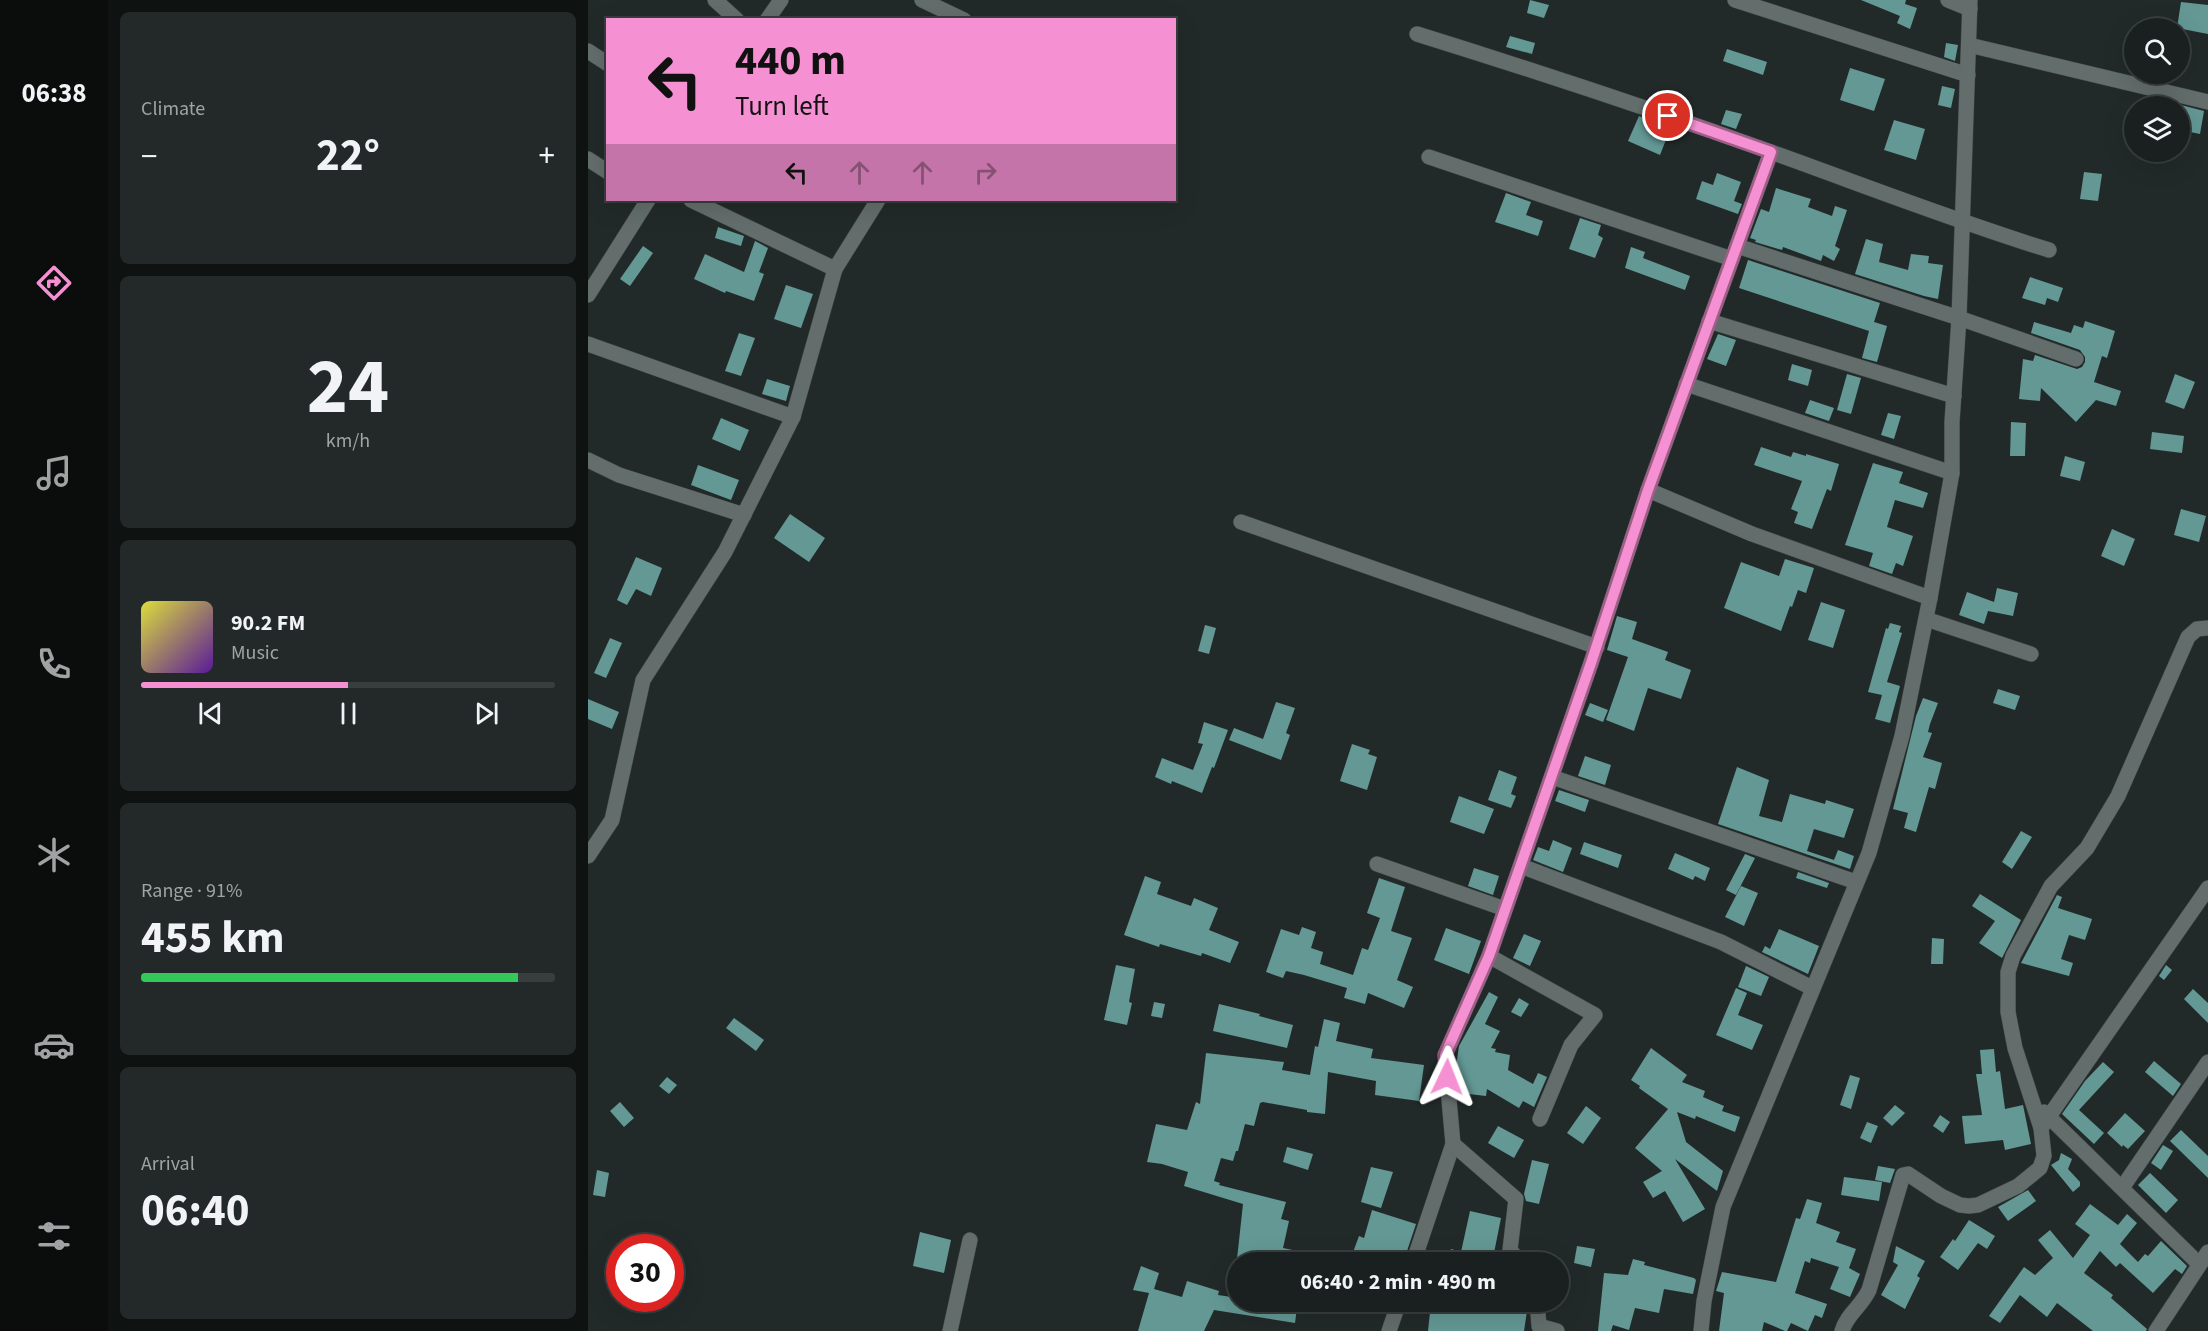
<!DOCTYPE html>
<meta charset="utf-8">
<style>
:root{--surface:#1a201f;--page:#232828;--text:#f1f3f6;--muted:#9fa3a4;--line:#383e3d;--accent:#f591d2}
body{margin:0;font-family:"Source Sans 3",sans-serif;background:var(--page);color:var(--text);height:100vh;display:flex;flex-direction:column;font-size:22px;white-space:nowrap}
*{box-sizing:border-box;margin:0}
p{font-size:20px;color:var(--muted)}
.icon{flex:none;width:33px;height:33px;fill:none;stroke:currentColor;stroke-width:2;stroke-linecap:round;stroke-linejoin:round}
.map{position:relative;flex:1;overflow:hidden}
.panel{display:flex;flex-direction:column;gap:12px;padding:12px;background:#0e1211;width:480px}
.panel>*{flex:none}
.hud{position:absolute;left:18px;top:18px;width:570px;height:183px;border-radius:0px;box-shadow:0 6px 24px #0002,0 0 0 2px var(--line);background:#f591d2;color:#111;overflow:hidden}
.fabs{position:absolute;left:1536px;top:18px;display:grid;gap:12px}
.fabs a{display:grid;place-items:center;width:66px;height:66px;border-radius:50%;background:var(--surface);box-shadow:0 6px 24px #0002,0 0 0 2px var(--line);font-size:30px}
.speed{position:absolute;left:18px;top:1234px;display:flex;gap:12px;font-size:30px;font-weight:700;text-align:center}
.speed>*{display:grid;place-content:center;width:78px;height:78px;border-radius:50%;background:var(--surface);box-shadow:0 6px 24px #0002,0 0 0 2px var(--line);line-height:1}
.speed .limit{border:9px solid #d22;background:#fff;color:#111}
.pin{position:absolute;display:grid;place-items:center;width:51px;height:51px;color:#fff;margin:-26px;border:3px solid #fff;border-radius:50%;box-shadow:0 2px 6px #0007}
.me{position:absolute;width:66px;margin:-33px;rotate:2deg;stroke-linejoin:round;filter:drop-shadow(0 0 4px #0008)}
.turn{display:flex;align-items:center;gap:21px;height:126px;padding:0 30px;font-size:27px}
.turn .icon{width:78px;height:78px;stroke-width:2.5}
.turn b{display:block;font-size:42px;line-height:51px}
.lanes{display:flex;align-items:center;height:57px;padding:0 30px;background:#0003;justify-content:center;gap:30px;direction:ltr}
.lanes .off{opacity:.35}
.big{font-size:45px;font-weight:700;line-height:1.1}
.panel .widget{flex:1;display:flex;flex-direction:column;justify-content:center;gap:9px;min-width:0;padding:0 21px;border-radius:9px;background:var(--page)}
.panel .dial{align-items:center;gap:0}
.dial b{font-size:78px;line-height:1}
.song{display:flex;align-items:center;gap:18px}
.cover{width:72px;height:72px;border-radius:9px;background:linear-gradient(135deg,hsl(60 70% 55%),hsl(270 70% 35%))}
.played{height:6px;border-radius:3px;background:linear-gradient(90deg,var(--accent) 50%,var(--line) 50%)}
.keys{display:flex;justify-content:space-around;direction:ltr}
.heat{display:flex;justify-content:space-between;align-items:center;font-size:33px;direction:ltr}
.charge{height:9px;border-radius:4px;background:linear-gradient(90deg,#34c759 91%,var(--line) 0)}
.trip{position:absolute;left:639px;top:1252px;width:342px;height:60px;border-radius:30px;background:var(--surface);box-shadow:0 6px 24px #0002,0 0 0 2px var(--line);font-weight:700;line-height:60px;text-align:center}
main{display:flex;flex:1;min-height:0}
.menu{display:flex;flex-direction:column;width:108px;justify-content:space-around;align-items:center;background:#0a0d0c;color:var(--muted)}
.menu .icon{width:42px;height:42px}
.menu .selected{color:var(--accent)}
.menu b{font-size:27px;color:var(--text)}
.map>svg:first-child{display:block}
.building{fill:#639895}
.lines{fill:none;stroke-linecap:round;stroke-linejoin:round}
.minor-casing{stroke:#3e4544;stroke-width:16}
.minor{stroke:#636d6c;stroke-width:15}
.route-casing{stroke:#9f5e88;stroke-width:15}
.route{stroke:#f591d2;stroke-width:10}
</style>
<main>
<nav class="menu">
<b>06:38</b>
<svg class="icon selected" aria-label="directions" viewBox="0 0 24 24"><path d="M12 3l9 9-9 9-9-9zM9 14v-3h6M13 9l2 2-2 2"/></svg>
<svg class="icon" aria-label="music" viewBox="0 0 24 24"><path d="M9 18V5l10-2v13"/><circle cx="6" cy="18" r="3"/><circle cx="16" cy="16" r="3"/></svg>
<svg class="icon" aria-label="phone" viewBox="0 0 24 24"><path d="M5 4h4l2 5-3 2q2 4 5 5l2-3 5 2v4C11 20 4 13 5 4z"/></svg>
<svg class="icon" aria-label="climate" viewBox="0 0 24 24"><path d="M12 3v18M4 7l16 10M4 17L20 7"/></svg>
<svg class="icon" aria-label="car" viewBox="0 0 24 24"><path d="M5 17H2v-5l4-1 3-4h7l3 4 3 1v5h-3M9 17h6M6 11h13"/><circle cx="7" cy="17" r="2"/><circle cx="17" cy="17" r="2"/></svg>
<svg class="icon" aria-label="filters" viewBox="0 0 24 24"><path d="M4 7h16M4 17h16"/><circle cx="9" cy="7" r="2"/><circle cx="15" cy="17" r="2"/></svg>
</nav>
<section class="panel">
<div class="widget"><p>Climate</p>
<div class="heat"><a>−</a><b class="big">22°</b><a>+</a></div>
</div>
<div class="widget dial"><b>24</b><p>km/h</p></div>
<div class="widget">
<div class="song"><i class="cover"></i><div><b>90.2 FM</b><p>Music</p></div></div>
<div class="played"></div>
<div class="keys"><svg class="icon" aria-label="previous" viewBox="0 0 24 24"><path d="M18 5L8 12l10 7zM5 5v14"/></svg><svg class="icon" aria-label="pause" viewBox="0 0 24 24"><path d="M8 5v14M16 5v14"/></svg><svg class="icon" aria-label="next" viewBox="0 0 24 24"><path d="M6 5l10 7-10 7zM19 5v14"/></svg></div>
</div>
<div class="widget"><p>Range · 91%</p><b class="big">455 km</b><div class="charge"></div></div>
<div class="widget"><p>Arrival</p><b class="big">06:40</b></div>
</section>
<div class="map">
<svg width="1620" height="1331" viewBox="0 0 1620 1331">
<rect width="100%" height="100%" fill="#222a29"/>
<g class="building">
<path d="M942,0l19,5 -5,13 -17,-5z"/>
<path d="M1273,0h45l-1,4 12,4 -7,21 -13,-6 3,-7z"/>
<path d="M1593,2l27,3v29l-31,-6z"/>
<path d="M922,36l25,7 -3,11 -26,-7z"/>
<path d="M1358,43l12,2 -3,16 -11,-4z"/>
<path d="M1139,49l40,13 -4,13 -40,-14z"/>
<path d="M1262,68l35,11 -11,32 -34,-11z"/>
<path d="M1354,86l13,3 -4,19 -13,-3z"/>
<path d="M1593,105l23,6 -4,23 -20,-4z"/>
<path d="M1138,110l16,4 -6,15 -15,-5z"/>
<path d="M1051,116l32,11 -11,28 -32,-14z"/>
<path d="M1306,120l31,9 -9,31 -32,-10z"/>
<path d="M1496,172l18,2 -4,27 -18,-2z"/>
<path d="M1129,173l24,9 -7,19 8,3 -4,10 -42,-15 6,-18 11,4z"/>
<path d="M1188,188l35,11 -3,8 24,9 3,-10 12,4 -12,36 5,3 -6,12 -11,-6 -2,6 -38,-14 -1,3 -27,-8 1,-2 -6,-2 11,-29 8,3z"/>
<path d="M918,193l25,9 -5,13 17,6 -5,15 -43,-14z"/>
<path d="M992,218l21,7 -3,10 5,3 -8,20 -26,-9z"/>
<path d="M130,227l26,9 -3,10 -26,-8z"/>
<path d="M1278,239l17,5 -4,18 29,8 3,-16 18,2 -1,7 15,2 -5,34 -14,-3 -69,-22z"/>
<path d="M167,241l13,7 -9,24 5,2 -10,27 -28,-10 -1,2 -31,-14 11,-25 39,18z"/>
<path d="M55,246l10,7 -23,33 -10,-7z"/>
<path d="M1043,247l14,5 -2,6 47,18 -5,14 -60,-22z"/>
<path d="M1160,260l132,43 -6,19 13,4 -10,36 -15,-4 7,-27 -130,-43z"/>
<path d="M1442,277l33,11 -5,14 -11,-4 -2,7 -23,-7z"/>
<path d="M198,285l27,9 -12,34 -27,-9z"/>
<path d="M1497,321l30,10 -8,27 -5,-2 -8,26 27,9 -5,15 -20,-6 -20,22 -35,-34 -1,13 -21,-2 4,-40 10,2 2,-6 42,14 5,-2 3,-5v-5l-5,-7 -49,-17 3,-11 37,11 3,-8 9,3z"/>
<path d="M151,333l16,5 -14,38 -16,-5z"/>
<path d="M1130,334l18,6 -10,26 -19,-7z"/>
<path d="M1204,364l20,6 -4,16 -20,-6z"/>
<path d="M1259,374l14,4 -10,36 -14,-4z"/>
<path d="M1587,374l20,8 -11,27 -19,-7z"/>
<path d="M179,379l23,7 -4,15 -24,-7z"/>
<path d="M1222,400l24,8 -5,13 -24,-8z"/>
<path d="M1300,413l13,3 -7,23 -13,-4z"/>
<path d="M133,418l28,12 -9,21 -28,-12z"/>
<path d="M1423,422l15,1 -1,33h-15z"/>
<path d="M1564,432l32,4 -2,17 -32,-4z"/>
<path d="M1173,447l30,10 2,-5 13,4v-2l33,10 -8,27 -4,-2 -15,40 -18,-6 4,-11 -7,-3 11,-28 -48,-16z"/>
<path d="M1477,456l20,6 -5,19 -20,-5z"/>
<path d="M1285,463l30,9 -4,11 29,10 -5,15 -28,-8 -8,27 26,9 -10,30 -7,-3 -4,11 -23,-8 4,-13 -28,-8z"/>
<path d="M110,465l41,15 -8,20 -40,-15z"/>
<path d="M1593,509l25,7 -7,26 -25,-7z"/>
<path d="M202,514l35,24 -16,24 -35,-24z"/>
<path d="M1524,529l23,10 -11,27 -23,-10z"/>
<path d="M48,557l26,11 -11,28 -15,-7 -9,16 -10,-5z"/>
<path d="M1197,559l29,9 -8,25 -8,-3 -6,17 -2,-1 -9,25 -57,-23 17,-46 38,14z"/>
<path d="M1409,588l21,5 -5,23 -25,-5 -4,13 -25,-9 8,-23 27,10z"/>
<path d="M1233,602l24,8 -12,38 -25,-8z"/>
<path d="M1029,616l20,6 -5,17 36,13 -3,8 26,10 -10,29 -33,-11 -14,43 -28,-11 22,-63 -21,-7z"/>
<path d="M1302,623l11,3 -2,6 3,1 -15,49 13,4 -10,37 -15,-4 7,-24 -14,-3 18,-64 2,1z"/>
<path d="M617,625l11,3 -7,26 -11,-3z"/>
<path d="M22,638l12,5 -16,35 -12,-5z"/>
<path d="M1410,689l22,7 -5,14 -22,-7z"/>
<path d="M1335,698l15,5 -8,21 -2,8 4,1 -9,24 19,6 -7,26 -6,-2 -13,45 -12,-4 4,-15 -15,-4 23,-93z"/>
<path d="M0,699l31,13 -7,17 -24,-10z"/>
<path d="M688,702l19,6 -9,25 4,2 -9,25 -52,-20 5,-12 29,11z"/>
<path d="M1002,703l18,7 -5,12 -18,-7z"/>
<path d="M616,722l24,8 -14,38 -2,-1 -10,26 -30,-12 -1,3 -16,-7 7,-19 31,12 10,-26 -5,-1z"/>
<path d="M764,744l18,6 -2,4 9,3 -10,33 -27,-9z"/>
<path d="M997,756l26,9 -6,20 -27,-9z"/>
<path d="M1149,767l32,13 -10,36 23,6 8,-28 35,10 1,-4 28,9 -10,29 -30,-9 -7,22 27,9 4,-10 16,6 -4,13 -132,-45z"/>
<path d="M911,770l18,7 -6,17 5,2 -5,12 -23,-8z"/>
<path d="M971,790l30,10 -4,12 -30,-11z"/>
<path d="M871,796l35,13 -10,25 -34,-12z"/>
<path d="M1433,831l11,6 -20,32 -10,-7z"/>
<path d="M965,840l19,8 -9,24 -30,-12 5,-13 11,4z"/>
<path d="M996,842l38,13 -4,13 -38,-14z"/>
<path d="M1087,853l35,15 -5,13 -10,-5 -2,4 -25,-11z"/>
<path d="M1157,854l10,4 -19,37 -10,-5z"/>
<path d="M886,868l25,8 -6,19 -25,-9z"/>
<path d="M1210,872l31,11 -2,5 -31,-10z"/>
<path d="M557,876l16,6 -4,12 34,12 3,-8 24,10 -9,22 30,12 -9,21 -28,-10 -1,3 -41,-12 -1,3 -35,-12z"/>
<path d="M791,878l26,9 -14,44 21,7 -15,42 16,7 -9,21 -36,-15 -3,11 -21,-6 3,-10 -43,-13 -18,-4 -3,7 -17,-6 15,-43 18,6 3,-8 14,5 -5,16 12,4 -3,12 33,11 9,-27 6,2 12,-32 -13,-5z"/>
<path d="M1153,886l17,7 -14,33 -19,-9z"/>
<path d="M1392,894l41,26 -19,38 -23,-15 16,-22 -23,-15z"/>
<path d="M1469,895l5,2 -4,11 34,11 -7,21 -16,-5 -8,24 12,4 -4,13 -48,-13z"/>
<path d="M858,928l35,13 -12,33 -35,-14z"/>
<path d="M1191,929l40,17 -11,28 -46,-22 3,-6 5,3z"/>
<path d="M936,934l17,7 -11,25 -17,-8z"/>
<path d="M1344,938l12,1 -1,25h-12z"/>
<path d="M528,965l19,4 -6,33 3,1 -5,22 -23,-5z"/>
<path d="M1578,965l6,5 -8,10 -5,-4z"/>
<path d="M1158,966l23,11 -8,19 -23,-9z"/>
<path d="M1148,988l11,5 -9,22 25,10 -11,25 -36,-15z"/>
<path d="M1605,989l15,14v20l-24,-24z"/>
<path d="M901,992l9,5 -13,27 15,7 -9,17 5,1 -1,3 15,3 -2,15 25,14 5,-11 9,4 -13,30 -11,-6 -4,7 -32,-19 -1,7 -26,-3 -4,-27 3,-20z"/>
<path d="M931,998l10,6 -8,13 -10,-5z"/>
<path d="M566,1002l11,2 -3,14 -11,-2z"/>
<path d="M631,1004l41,10 -1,2 34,9 -6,23 -74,-17z"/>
<path d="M146,1018l30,22 -8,11 -30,-23z"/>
<path d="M736,1019l16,4 -4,18 37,8 -2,9 53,7 -5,36 -44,-6 1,-14 -48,-9 -3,42 -18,-2v-2l-44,-8 -3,1 -6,23 -9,-2 -7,27h-2l-3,10 -12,-3 -7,23 6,2 -1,2 67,17 -5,17 8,2 -6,27 24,5 -2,10h-51l-17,-4 6,-55 -59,-18 4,-14 -26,-8 -15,-2 9,-38 31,6 9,-28 4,2 6,-51 78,9 -2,8 28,5 5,-29 3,1z"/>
<path d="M1063,1048l36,27 -5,7 23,9 -2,6 21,9 -2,5 18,6 -5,15 -39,-16 -1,3 -18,-7 9,30 37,29 -6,20 -42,-32 30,50 -22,13 -18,-31 -12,7 -10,-16 19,-11 -27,-23 33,-39 -29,-21 1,-2 -9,-6z"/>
<path d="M1406,1049l2,23 4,-1 5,38 18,-4 8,39 -26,6 -2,-10 -38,4 -3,-28 20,-1 -6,-41h6l-2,-24z"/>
<path d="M1566,1061l27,23 -8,12 -28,-24z"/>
<path d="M1515,1062l11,10 -35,38 25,23 -10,11 -32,-30 23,-33z"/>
<path d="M1262,1075l10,3 -9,31 -11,-4z"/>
<path d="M79,1077l10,8 -8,9 -10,-8z"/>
<path d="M32,1102l14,16 -10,9 -14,-16z"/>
<path d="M1307,1105l10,8 -13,13 -9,-8z"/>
<path d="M998,1106l15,12 -18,26 -16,-11z"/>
<path d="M1537,1113l20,18 -17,18 -5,-4 -1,2 -15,-14z"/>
<path d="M1352,1115l10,7 -7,11 -10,-7z"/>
<path d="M1279,1122l11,4 -7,17 -11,-5z"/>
<path d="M910,1126l26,14 -10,18 -26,-15z"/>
<path d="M1593,1130l27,26v22l-38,-37z"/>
<path d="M1575,1145l10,6 -12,19 -10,-7z"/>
<path d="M699,1147l26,7 -5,16 -25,-8z"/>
<path d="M1473,1153l11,6 -4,10 12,13v4l-7,6 -22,-27 8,-5z"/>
<path d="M944,1160l17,4 -10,40 -13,-3 -2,-7z"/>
<path d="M1290,1166l17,3 -5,14 -15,-3z"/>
<path d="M783,1167l22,5 -12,36 -20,-6z"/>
<path d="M9,1170l12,3 -4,24 -12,-2z"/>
<path d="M1562,1173l28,27 -12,13 -28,-28z"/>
<path d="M1256,1177l38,5 -3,19 -38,-6z"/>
<path d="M1440,1190l8,11 -28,20 -10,-14z"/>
<path d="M1219,1199l15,4 -6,20 24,9 -4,10 20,7 -7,19 11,6 -10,23 -20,-8 9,-22 -28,-9 -1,5 -5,-2 -10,32 32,11 -5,14 -7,-3 -7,16 -17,-8 -4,8h-2l-21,-9 -2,9h-43l5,-38 -8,-2 6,-19 54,10 20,-64 4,1z"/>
<path d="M1502,1204l28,21 9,-11 10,9 -17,21 18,18 7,-8 3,2 13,-15 26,25 -5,8 -7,-5 -22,24 -33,-30 -4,4 -16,-16 -16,22 29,22 -2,3 36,31 -1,2h-53l-36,-28 -10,14 -27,-22 -20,28 -11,-7 35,-49 11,8 18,-17 -15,-18 12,-10 23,28 17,-23 -15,-11z"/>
<path d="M784,1210l44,14 -13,39h-29l-22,-8 7,-19 5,2z"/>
<path d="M882,1211l31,7 -9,45h-66l3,-12 20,4 2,-6 10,3z"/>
<path d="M1381,1220l26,16 -8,13 -9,-6 -20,27 -18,-13 13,-18 2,2z"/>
<path d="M332,1232l31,8 -7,33 -31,-7z"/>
<path d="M989,1246l18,3 -4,18 -17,-4z"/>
<path d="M1308,1246l29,15 -8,15 3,2 -15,31 -24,-14 17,-30 -5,-3z"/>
<path d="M1045,1259l12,3 -1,3 50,13 2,2 -3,14 -29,-5 -5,24 -24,-5 -6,22 -16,-5 -2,6h-13l6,-58 24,2z"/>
<path d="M553,1266l18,7 -5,16 28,8 5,-16 32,10 -1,4 20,3v4h18l41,6 -2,15 -81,-13 -10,21h-66l11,-38 -16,-3z"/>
<path d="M860,1302h9l15,6 1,-6h47l-2,7 9,2 -3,20h-96l3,-28 15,2z"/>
</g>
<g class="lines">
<defs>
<g id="minor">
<path d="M127,0l22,20"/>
<path d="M334,0l42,20"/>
<path d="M1147,0l233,75"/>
<path d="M1360,0l22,9"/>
<path d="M179,20l14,-20"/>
<path d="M829,34c119,37 237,76 354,118 92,33 184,69 278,98"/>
<path d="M1381,45l239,57"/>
<path d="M0,51l20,13"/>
<path d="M841,157l303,102"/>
<path d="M0,159l20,13"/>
<path d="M103,200l144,69"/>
<path d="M1149,246l222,72 117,41"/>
<path d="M0,295l60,-95"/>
<path d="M1121,321l245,75"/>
<path d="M0,344l205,73"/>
<path d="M1098,384l266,89"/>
<path d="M0,460l31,15 125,40"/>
<path d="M1060,490l104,44 178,64"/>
<path d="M653,522l356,125"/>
<path d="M1338,619l105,35"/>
<path d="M964,777l304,105"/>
<path d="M0,856l24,-36 31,-140 82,-128 68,-135 42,-148 43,-69"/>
<path d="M789,864l128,45"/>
<path d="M933,866l200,76 91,46"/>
<path d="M901,956l106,59 -24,30 -31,74"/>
<path d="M1456,1112l155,152"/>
<path d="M1453,1128l167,-240"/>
<path d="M1534,1188l86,-126"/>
<path d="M825,1263l40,-119"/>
<path d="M933,1263l-11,-13 6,-51 -63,-55 -8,-89 44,-99 102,-293 57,-173 123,-338"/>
<path d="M949,1302l2,24 18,5"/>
<path d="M362,1331l20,-91"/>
<path d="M801,1331l10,-29"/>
<path d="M1113,1331l3,-30 19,-94 146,-354 33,-117 28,-138 22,-125v-51l7,-104 11,-318"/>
<path d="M1254,1331c5,-17 19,-24 27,-41l34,-115 5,-1 33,22 19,9 9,1 9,-1 40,-19 22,-18 4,-12 -3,-28 -26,-80 -7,-36v-40l5,-16 38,-70 36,-38 31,-52 70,-159 9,-8 11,-1"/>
<path d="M1568,1331l52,-79"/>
</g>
</defs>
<use href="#minor" class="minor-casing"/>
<use href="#minor" class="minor"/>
</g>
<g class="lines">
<defs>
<path id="route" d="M859,1077l-2,-22 44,-99 102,-293 57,-173 123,-338 -103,-36"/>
</defs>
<use href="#route" class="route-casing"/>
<use href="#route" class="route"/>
</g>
</svg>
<div class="fabs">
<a><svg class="icon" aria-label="search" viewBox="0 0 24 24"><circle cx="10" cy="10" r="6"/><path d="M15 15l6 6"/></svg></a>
<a><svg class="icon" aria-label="layers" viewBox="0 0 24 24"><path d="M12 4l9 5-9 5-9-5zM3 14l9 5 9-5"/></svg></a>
</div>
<div class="speed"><div class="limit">30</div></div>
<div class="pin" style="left:1080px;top:116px;background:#d93025"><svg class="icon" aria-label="arrive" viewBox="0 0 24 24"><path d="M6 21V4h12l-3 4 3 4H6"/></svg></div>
<svg class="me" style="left:859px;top:1077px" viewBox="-20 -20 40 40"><path d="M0-17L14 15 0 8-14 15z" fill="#f591d2" stroke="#fff" stroke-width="4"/></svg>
<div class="trip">06:40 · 2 min · 490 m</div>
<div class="hud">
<div class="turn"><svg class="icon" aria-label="left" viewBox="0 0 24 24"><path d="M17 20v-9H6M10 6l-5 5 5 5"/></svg><div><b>440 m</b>Turn left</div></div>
<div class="lanes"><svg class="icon" aria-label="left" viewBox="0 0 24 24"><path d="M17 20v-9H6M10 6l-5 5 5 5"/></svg><svg class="icon off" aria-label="ahead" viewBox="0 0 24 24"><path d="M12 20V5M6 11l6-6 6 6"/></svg><svg class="icon off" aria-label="ahead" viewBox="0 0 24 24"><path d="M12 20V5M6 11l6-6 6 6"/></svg><svg class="icon off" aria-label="right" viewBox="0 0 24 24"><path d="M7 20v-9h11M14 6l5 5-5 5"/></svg></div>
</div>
</div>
</main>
